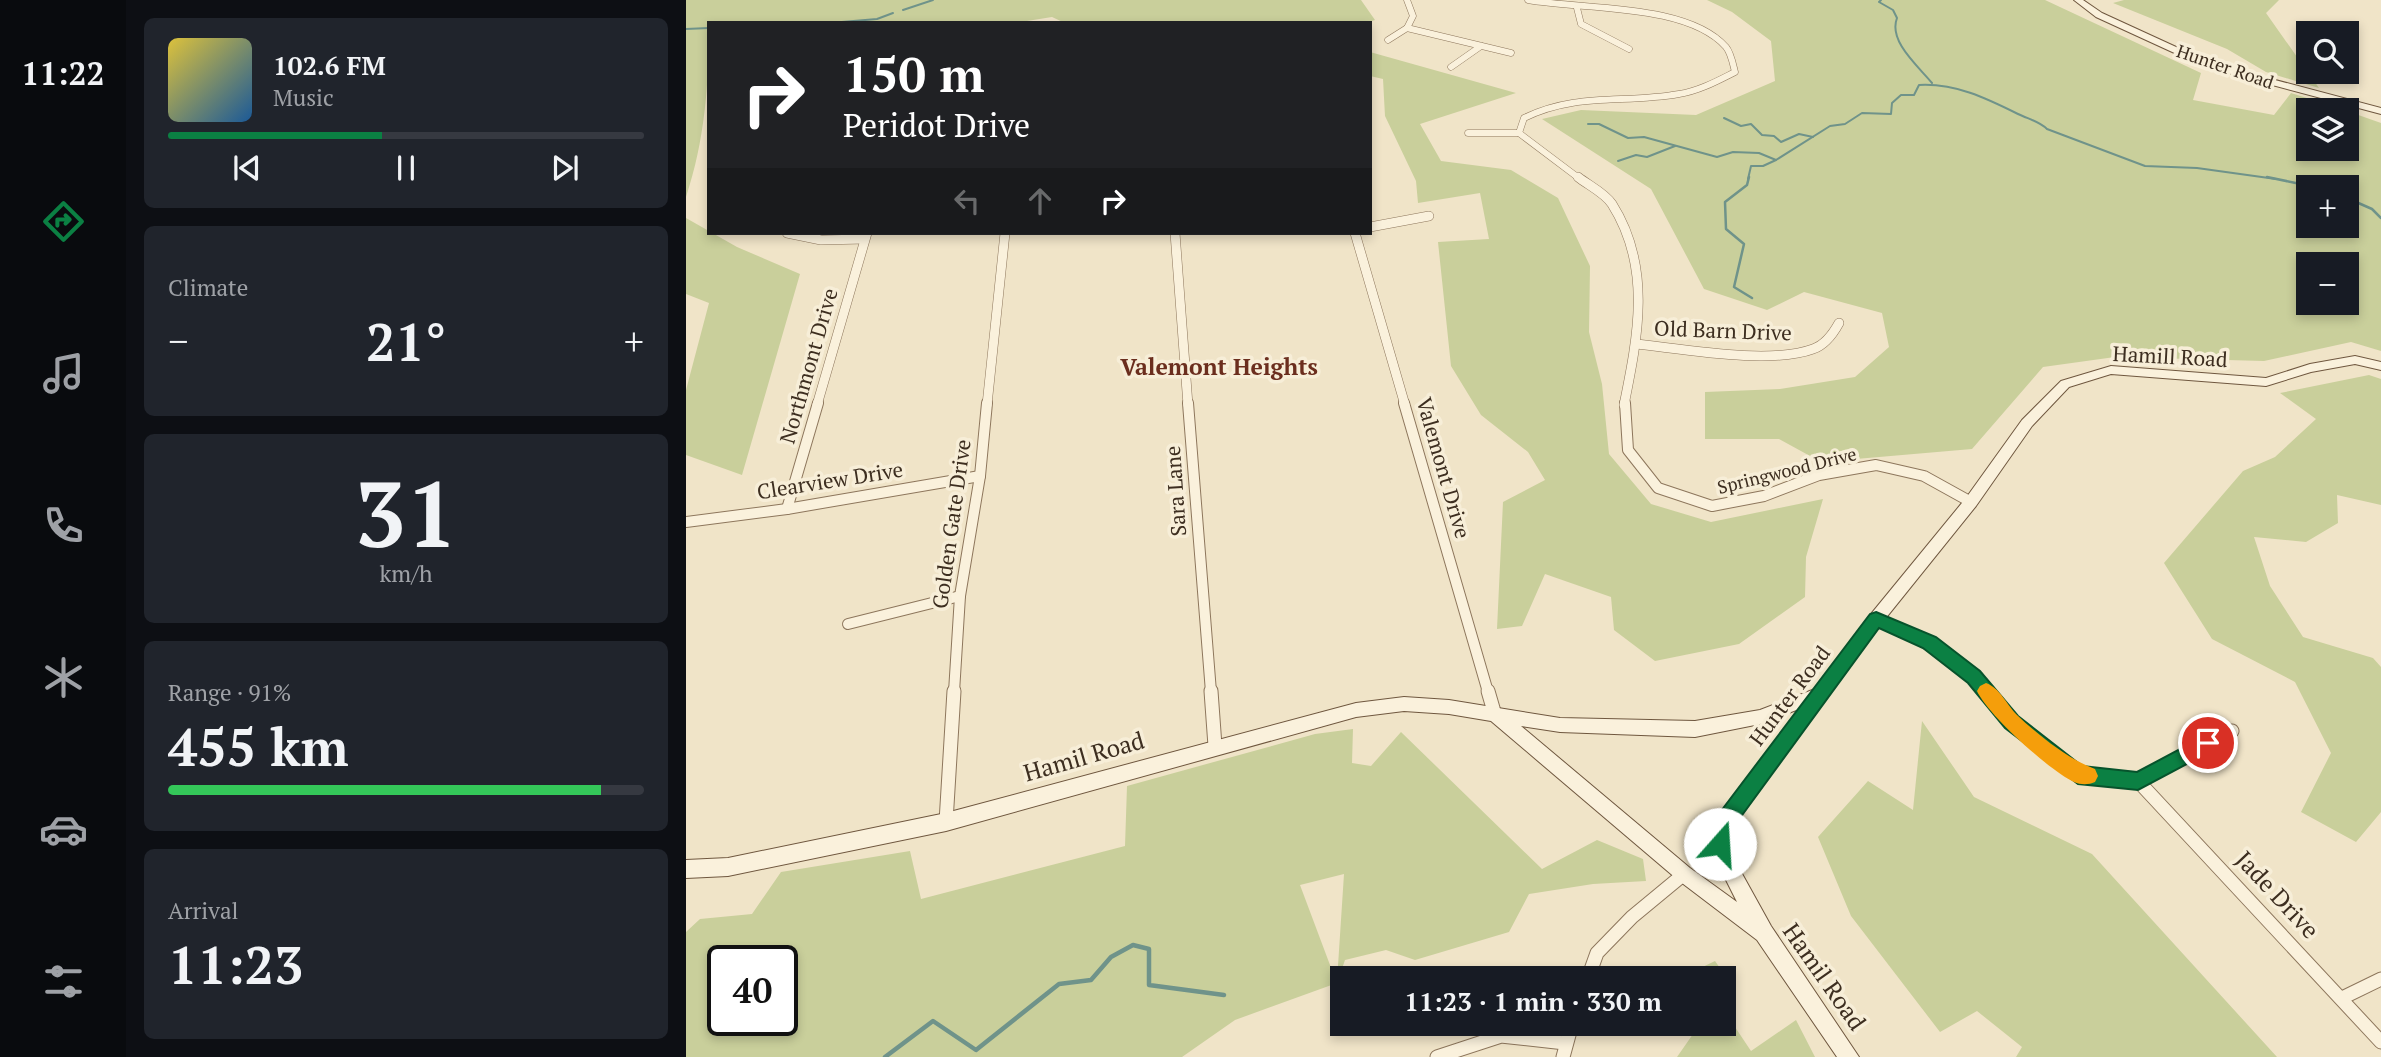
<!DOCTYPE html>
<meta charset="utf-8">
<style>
:root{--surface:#171b24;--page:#20242c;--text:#f1f3f6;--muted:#9ea1a6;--line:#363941;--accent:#0b8043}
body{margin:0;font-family:"PT Serif",serif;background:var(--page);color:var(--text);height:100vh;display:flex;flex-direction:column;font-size:26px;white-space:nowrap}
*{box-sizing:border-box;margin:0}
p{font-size:23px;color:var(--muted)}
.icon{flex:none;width:38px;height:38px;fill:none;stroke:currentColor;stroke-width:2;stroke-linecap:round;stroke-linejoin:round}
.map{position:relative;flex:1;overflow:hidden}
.sheet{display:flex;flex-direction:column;gap:18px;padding:18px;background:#0d0f14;width:560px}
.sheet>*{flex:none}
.hud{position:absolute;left:21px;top:21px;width:665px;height:214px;border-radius:0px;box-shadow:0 4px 10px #0003;background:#202124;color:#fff;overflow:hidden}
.fabs{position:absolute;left:1610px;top:21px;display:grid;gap:14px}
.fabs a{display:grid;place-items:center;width:63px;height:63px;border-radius:0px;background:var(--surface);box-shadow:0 4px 10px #0003;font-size:35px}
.speed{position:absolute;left:21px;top:945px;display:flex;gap:14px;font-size:35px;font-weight:700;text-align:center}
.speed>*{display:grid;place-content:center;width:91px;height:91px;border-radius:50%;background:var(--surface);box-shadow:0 4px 10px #0003;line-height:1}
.speed .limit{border:4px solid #111;border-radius:10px;background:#fff;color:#111}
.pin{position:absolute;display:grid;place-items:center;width:60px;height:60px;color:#fff;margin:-30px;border:4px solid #fff;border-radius:50%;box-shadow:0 2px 7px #0007}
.me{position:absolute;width:77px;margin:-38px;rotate:19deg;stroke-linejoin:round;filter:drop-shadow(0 0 5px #0008)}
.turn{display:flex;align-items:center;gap:24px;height:147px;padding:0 21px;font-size:32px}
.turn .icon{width:91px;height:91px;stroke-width:2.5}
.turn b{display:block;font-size:49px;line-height:60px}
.lanes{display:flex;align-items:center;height:66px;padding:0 21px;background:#0003;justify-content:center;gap:35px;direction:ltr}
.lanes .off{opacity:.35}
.big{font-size:52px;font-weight:700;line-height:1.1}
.sheet .card{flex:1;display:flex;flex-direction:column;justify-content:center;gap:10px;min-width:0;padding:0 24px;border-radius:10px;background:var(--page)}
.sheet .dial{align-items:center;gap:0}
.dial b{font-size:91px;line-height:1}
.song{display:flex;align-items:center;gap:21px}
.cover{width:84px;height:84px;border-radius:10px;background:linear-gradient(135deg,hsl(50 70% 55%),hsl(210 70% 35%))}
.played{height:7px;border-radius:4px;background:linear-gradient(90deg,var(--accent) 45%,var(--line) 45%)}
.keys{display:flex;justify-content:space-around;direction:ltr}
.heat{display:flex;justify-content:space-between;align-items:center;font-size:38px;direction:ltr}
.charge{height:10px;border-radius:5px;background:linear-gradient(90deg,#34c759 91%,var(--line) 0)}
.trip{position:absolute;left:644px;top:966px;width:406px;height:70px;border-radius:0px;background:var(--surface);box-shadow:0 4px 10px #0003;font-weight:700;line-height:70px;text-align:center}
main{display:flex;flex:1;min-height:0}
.dock{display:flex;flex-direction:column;width:126px;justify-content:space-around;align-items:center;background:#090b0e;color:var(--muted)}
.dock .icon{width:49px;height:49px}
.dock .active{color:var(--accent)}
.dock b{font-size:32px;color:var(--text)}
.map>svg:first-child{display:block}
.green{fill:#c9cf9b;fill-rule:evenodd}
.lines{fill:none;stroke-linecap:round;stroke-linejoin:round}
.stream-far2{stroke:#6f938a;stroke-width:2}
.stream-far1{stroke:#6f938a;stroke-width:2.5}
.stream{stroke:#6f938a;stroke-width:4.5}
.street-far3-casing{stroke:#8d765c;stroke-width:7}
.street-far2-casing{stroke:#8d765c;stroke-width:10}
.street-far1-casing{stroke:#8d765c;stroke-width:12}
.street-casing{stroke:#8d765c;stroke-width:15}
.secondary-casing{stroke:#6f573f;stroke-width:2}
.street-far3{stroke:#faf1dc;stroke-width:6}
.street-far2{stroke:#faf1dc;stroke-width:9}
.street-far1{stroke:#faf1dc;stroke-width:10}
.street{stroke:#faf1dc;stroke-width:13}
.secondary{fill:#faf1dc;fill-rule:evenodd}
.route{fill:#0b8043;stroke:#07532c;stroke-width:2}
.slow{fill:#f59e0b}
.labels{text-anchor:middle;stroke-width:7;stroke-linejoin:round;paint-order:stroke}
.far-street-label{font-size:18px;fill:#3d2e20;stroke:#f7eed8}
.street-label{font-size:21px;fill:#3d2e20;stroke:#f7eed8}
.neighbourhood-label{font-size:23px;font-weight:bold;fill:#6b2e1e;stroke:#f7eed8}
.near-street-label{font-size:24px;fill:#3d2e20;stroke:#f7eed8}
</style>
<main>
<nav class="dock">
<b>11:22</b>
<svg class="icon active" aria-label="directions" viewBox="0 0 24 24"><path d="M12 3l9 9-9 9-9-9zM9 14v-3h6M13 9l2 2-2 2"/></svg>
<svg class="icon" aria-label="music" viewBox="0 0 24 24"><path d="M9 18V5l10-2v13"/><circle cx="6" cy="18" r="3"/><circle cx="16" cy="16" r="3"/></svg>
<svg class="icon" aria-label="phone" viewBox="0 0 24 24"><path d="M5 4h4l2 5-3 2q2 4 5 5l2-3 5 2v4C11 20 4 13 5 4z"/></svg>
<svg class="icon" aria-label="climate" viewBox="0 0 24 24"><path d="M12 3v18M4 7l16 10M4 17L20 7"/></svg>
<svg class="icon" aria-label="car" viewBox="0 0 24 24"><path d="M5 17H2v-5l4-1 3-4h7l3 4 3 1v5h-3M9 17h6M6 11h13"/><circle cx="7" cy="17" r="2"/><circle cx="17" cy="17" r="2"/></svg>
<svg class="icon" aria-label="filters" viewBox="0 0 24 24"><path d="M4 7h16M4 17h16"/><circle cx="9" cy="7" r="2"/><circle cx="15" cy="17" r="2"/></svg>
</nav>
<section class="sheet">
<div class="card">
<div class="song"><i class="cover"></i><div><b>102.6 FM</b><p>Music</p></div></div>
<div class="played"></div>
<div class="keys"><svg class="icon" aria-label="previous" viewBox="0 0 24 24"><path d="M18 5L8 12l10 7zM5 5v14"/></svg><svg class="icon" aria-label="pause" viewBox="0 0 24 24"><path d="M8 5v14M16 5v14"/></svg><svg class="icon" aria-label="next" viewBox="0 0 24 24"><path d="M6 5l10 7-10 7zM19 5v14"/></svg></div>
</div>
<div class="card"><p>Climate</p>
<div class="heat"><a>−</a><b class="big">21°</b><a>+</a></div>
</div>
<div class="card dial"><b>31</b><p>km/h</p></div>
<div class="card"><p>Range · 91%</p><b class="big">455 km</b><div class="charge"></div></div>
<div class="card"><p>Arrival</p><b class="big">11:23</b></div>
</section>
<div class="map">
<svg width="1695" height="1057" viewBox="0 0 1695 1057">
<rect width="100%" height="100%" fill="#f0e4c8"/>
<g class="green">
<path d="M0,0h675l14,20 -10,3h-300l-13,-6 -37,6h-306c0,60 -4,117 -23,174z"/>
<path d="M1021,0h338l156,73 -8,27 81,15 17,-22 54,17h-37v39h39v-38l34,12v228l-30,-9 -87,19 -149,-4 -72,10 -71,82 -151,13 -42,-23h-74v-47l75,-3 75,-12 34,-30 -7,-34 -78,-21 -37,18 -63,-21 -53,-100 -109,-70 39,-9 115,5 79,-34 -4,-40 -39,-29zM1622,187h39v39h-39zM1622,264h39v39h-39z"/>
<path d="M1438,0h155l-13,13 53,75 -53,-16 -39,-23 -114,-46z"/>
<path d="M684,52l146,41 -96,31 21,37 70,9 47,28 32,68 -1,66 13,52 7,70 42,50 60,18 112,-23 -17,58 -1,40 -66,47 -84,17 -41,-31 -3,-33 -66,-23 -23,52 -25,3 6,-127 42,-22 -17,-28 -47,-37 -30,-49 -13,-124 51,-3 -9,-46 -62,10 -2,-22 -31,-65 -2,-37 -13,-3z"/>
<path d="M0,218l51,29 63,27 -58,201 -56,-20v-65l23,-87 -23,-9z"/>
<path d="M1683,375l12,4v126l-44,-10 1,28 -32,19 -52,-5 16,49 33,51 70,21 8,9v145l-25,30 -55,-30 30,-59 -36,-71 -83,-43 -48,-76 79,-92 32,-14 41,-38 -36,-26z"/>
<path d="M1236,721l52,76 118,57 185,203h-261l6,-10 -45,-36 -37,21 -89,-116 -33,-79 50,-56 45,29z"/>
<path d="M667,729l-1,34 19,3 30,-34 141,137 55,-29 46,19 3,22 -53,3 -64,10 -20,38 -94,28 -29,-10 -41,10 -8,23 -102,37 -53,37h-496v-125l14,-13 52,-5 29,-42 129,-21 11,48 204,-53 2,-60 188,-52zM658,874l-7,107h-1l-36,-96zM37,961h59v59h-59z"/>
<path d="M1029,961l17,24 -5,30 24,36 45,-31 19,37h-138l23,-33h24v-46h-44z"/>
</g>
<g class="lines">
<g class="stream-far2">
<path d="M1195,0l-2,2 14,8 4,8c-9,23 21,48 35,65"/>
<path d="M217,10l30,-10"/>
<path d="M95,23h45"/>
<path d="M144,23l47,-4 16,-6"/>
<path d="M0,29l23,-1"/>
<path d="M1038,118l17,8 10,-2 11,11 12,1 7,6 18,-8 14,3"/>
<path d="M902,124h11l29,14 16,-1 73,20 16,-5 26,1 17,7 54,-34 15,-2 17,-11 29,1 1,-11 9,-8h13l5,-10c36,-2 67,13 99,29 10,5 21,7 29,15l98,37 52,2 79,11"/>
<path d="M932,161l18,-6 11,2 28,-11"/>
<path d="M1062,179l3,-13h12l13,-6"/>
</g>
<g class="stream-far1">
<path d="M1063,177l-2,8 -22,17 1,27 18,15 -10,43 18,11"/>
<path d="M1581,177l48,10"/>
<path d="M1661,198l25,11 9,9"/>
</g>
<path class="stream" d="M199,1057l48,-36 43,29 83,-66 32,-4 20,-23 22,-12 16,4v36l75,10"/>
<defs>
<g id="street-far3">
<path d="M842,0c55,10 159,3 198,47 5,6 7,17 9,25 -18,9 -36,19 -56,22 -56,10 -101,-2 -155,24l-5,15 61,46"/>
<path d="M891,8l4,16 48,25"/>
<path d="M721,28l104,25"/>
<path d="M702,40l19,-12 6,-12 -6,-16"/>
<path d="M765,67l30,-21"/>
<path d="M782,133h51"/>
</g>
<g id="street-far2">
<path d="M892,177c10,8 27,16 34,27 40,63 26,132 12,201"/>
<path d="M684,227l59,-11"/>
<path d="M101,233l34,7 43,-1"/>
<path d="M489,233l13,172"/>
<path d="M669,233l50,172"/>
<path d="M950,344c47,5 134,21 177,5 12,-4 20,-15 26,-26"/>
<path d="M131,405l50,-172"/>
<path d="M301,405l18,-172"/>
</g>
<g id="street-far1">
<path d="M502,403l23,289"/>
<path d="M718,403l84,289"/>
<path d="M939,403l3,47 30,38 54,18 52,-10 55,-21 57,-10 48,11 47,26"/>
<path d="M101,509l31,-106"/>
<path d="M0,522l101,-13 193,-33"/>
<path d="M1190,619c42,19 81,38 111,73"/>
<path d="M162,624l112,-28"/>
<path d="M268,692l6,-96 20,-120 7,-73"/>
</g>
<g id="street">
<path d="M525,691l4,55"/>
<path d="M802,691l7,24"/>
<path d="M1300,691l26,31 66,53 60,6 94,-50"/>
<path d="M1452,781l243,261"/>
<path d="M260,822l8,-131"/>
<path d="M902,978l9,-25 35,-36 52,-43"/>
<path d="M1656,998l39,-19"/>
<path d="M751,1057l64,-21 64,7"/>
<path d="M877,1057l9,-33"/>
</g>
<g id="secondary">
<path d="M1388,0h9l19,13 109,50 170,45v6l-176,-47 -109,-50z"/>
<path d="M1669,356l26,6v8l-26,-6 -44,8 -45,14 -155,-12 -42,13 -37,39 -56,80 -95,118 -153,208 7,29 36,65 88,131h-22l-80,-117 -79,-60 -187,-159 -42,-7 -45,-3 -48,6 -410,114 -218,45 -42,2v-18l42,-2 218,-45 410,-110 48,-6 45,3 111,18 135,3 65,-11 55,-21 56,-75 95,-116 56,-78 39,-39 50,-15 155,12 44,-14zM1113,709l-89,121 8,34 19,38 -47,-34 -169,-142 39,6 135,5 65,-13z"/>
</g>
</defs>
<use href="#street-far3" class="street-far3-casing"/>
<use href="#street-far2" class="street-far2-casing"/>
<use href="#street-far1" class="street-far1-casing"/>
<use href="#street" class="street-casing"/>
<use href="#secondary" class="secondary-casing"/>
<use href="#street-far3" class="street-far3"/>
<use href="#street-far2" class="street-far2"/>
<use href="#street-far1" class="street-far1"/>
<use href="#street" class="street"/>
<use href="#secondary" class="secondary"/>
</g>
<path class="route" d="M1190,612l60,25 44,34 38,45 64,50 55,6 71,-38 7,3 3,6 -3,6 -77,41 -60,-6 -73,-56 -37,-45 -45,-35 -44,-20 -150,205 -1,18 -8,3 -7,-3 -4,-21 3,-7 158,-209z"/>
<path class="slow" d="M1300,683c14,5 21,22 31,32 22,21 51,44 78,54l3,7 -3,6c-7,3 -14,3 -21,0 -24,-11 -86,-67 -97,-91l3,-5z"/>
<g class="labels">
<g class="far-street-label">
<text transform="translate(1539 67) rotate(19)" y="6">Hunter Road</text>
<text transform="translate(1101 471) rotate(-14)" y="6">Springwood Drive</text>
</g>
<g class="street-label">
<text transform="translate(1037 331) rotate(2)" y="7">Old Barn Drive</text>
<text transform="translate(1484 357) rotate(3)" y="7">Hamill Road</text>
<text transform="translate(123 366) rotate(-74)" y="7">Northmont Drive</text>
<text transform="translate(757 468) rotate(74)" y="7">Valemont Drive</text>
<text transform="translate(144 481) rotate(-9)" y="7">Clearview Drive</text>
<text transform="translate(490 491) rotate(-94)" y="7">Sara Lane</text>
<text transform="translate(266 524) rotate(-82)" y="7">Golden Gate Drive</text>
<text transform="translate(1104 696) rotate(-53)" y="7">Hunter Road</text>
</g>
<g class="neighbourhood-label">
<text x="533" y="375">Valemont Heights</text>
</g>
<g class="near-street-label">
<text transform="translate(398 757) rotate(-16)" y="8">Hamil Road</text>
<text transform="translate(1591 895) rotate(47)" y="8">Jade Drive</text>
<text transform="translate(1138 977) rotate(55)" y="8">Hamil Road</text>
</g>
</g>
</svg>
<div class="fabs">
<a><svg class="icon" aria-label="search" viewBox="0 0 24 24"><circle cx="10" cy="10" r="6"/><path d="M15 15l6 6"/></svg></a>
<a><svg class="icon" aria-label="layers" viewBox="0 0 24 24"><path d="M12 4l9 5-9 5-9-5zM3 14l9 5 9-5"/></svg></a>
<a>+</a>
<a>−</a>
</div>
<div class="speed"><div class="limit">40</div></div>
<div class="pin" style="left:1522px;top:743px;background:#d93025"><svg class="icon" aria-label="arrive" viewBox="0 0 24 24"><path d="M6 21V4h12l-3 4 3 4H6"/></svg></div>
<svg class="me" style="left:1034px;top:844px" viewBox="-20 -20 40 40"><circle r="19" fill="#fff"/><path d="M0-13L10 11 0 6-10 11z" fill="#0b8043"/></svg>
<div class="trip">11:23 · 1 min · 330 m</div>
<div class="hud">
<div class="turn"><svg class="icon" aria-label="right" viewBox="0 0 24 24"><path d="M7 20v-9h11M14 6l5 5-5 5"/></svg><div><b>150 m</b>Peridot Drive</div></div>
<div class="lanes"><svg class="icon off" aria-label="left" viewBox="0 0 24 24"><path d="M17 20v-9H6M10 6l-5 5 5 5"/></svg><svg class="icon off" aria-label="ahead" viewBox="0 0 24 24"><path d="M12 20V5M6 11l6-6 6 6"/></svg><svg class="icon" aria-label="right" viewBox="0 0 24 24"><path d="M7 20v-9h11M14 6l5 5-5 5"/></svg></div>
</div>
</div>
</main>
